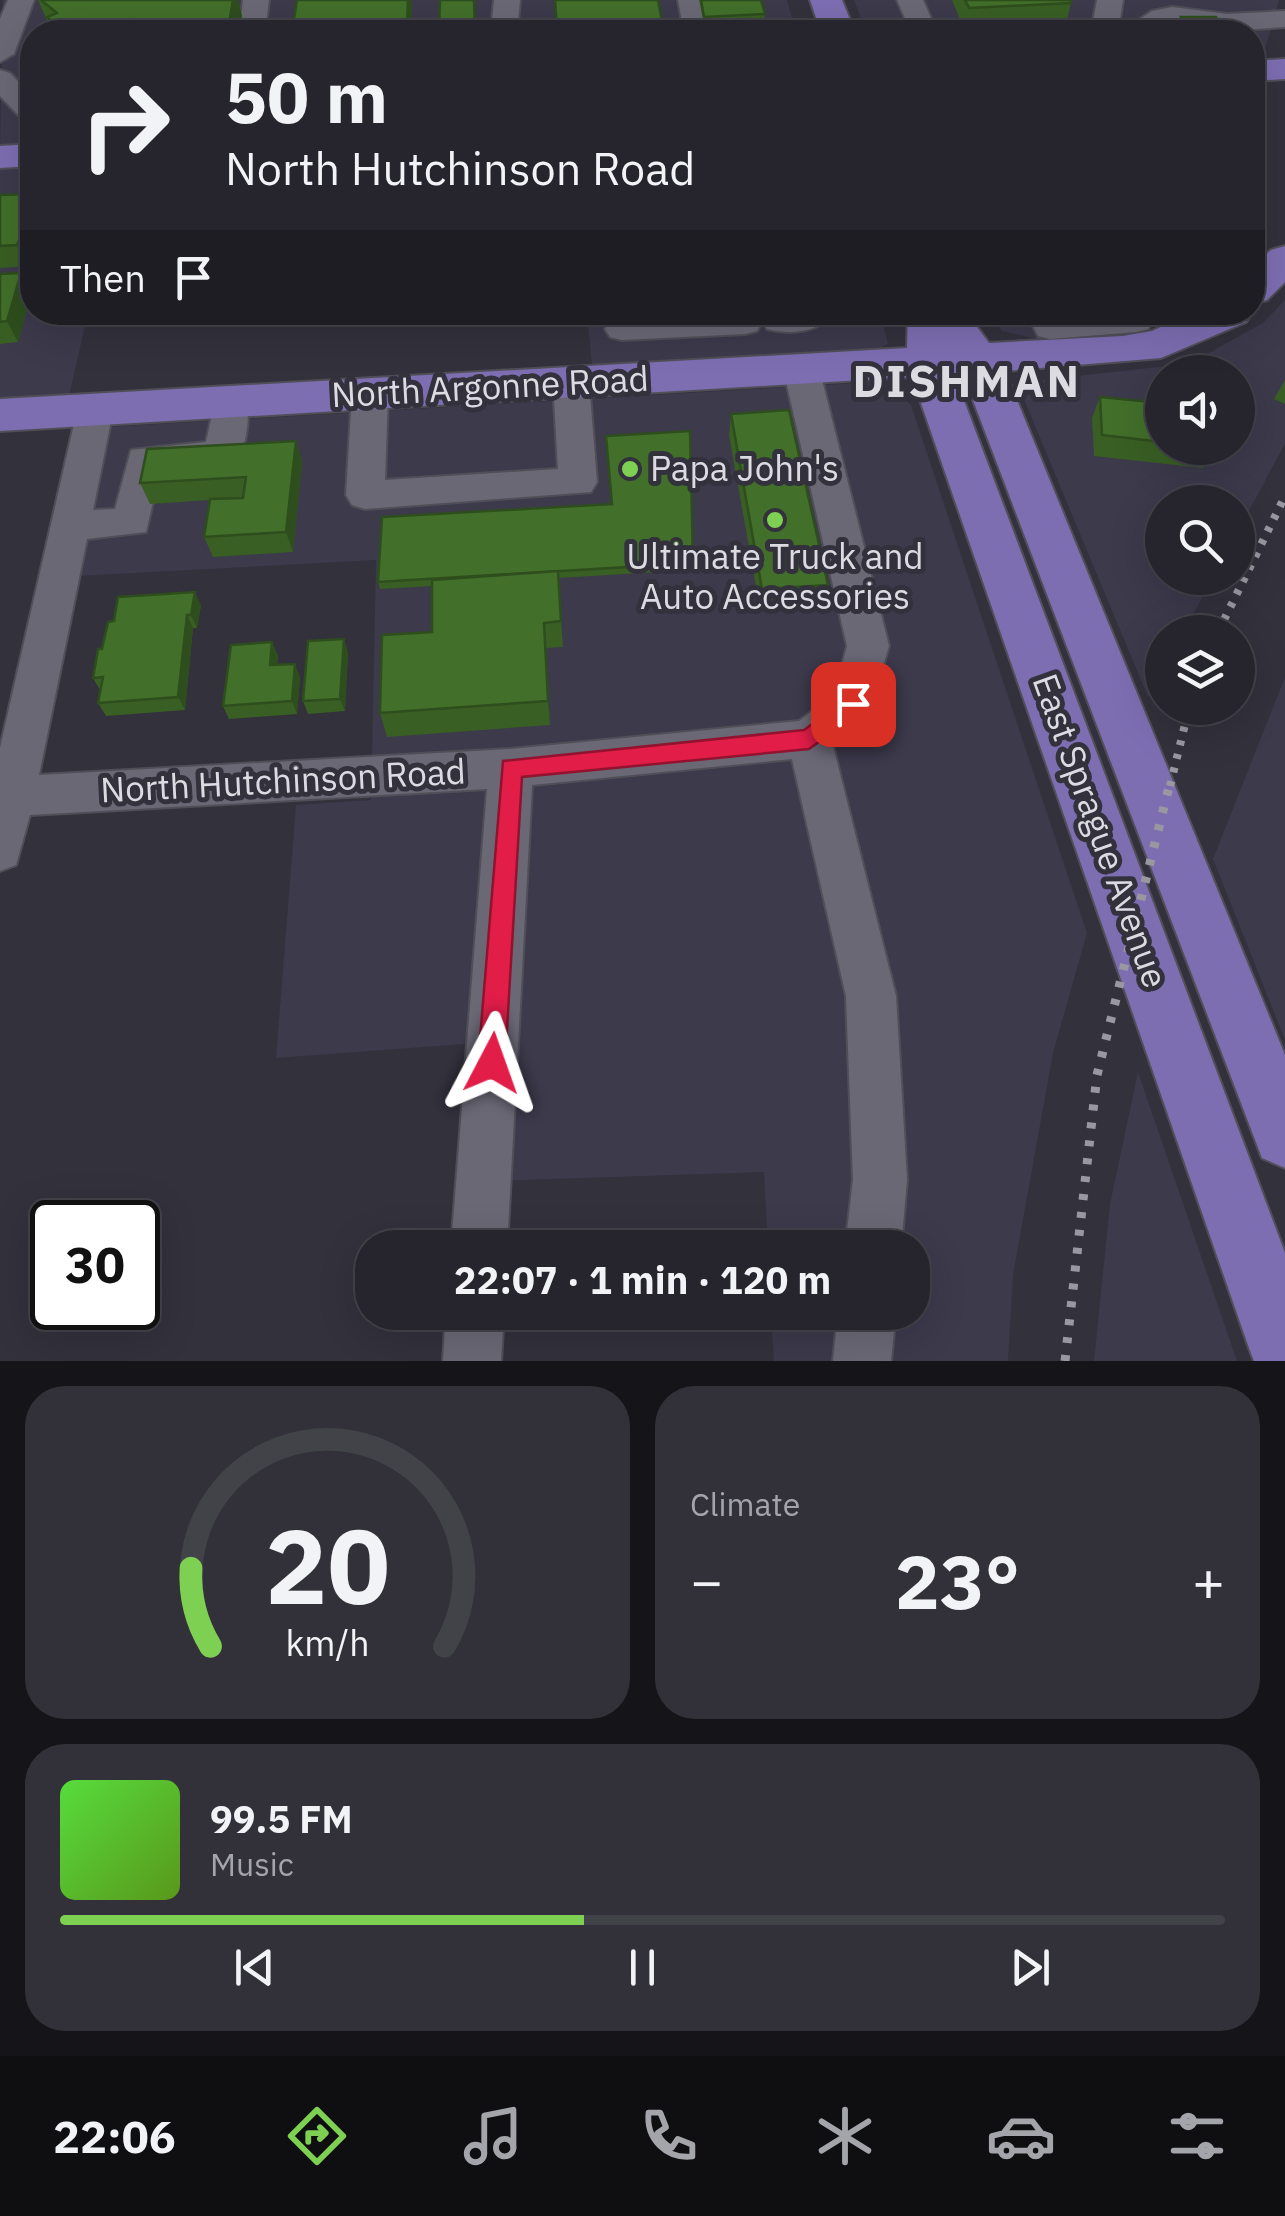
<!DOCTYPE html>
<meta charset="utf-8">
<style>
:root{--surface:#26252d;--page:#323139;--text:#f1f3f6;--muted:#a4a5aa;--line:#424249;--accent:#7ed053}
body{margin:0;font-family:"IBM Plex Sans",sans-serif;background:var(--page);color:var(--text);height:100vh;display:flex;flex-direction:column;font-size:38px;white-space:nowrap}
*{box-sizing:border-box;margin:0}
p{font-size:32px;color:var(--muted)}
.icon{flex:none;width:55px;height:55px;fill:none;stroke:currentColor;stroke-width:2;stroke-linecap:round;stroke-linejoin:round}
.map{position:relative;height:1361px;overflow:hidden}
.side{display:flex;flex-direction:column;gap:25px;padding:25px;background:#151419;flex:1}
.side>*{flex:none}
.hud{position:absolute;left:20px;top:20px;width:1245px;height:305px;border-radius:40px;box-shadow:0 10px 40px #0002,0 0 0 2px var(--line);background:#26252d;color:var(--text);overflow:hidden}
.controls{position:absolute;left:1145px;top:355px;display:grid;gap:20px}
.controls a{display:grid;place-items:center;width:110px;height:110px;border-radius:50%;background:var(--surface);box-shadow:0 10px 40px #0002,0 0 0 2px var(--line);font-size:50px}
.speed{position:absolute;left:30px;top:1200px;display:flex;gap:20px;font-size:50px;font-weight:700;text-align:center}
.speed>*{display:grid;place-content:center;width:130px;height:130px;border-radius:50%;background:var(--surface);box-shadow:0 10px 40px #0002,0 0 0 2px var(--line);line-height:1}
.speed .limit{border:5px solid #111;border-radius:15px;background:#fff;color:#111}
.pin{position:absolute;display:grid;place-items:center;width:85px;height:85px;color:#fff;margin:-42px;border-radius:20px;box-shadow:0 5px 15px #0006}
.me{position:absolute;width:110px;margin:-55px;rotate:4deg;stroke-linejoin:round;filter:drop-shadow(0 0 8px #0008)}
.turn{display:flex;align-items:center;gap:35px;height:210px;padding:0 40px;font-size:45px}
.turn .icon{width:130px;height:130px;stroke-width:2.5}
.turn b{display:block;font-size:70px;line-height:85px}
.then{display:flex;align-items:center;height:95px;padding:0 40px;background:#0003;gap:20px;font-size:38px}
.big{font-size:75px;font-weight:800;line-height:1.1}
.side .tile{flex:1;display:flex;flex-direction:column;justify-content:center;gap:15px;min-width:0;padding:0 35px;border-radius:40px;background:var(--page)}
.side .dial{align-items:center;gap:0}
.dial svg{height:260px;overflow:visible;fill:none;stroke:var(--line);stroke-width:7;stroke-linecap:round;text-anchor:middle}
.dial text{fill:var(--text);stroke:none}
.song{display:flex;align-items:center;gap:30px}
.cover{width:120px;height:120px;border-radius:15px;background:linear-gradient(135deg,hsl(110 70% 55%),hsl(90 70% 35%))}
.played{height:10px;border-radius:5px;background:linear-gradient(90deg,var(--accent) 45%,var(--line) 45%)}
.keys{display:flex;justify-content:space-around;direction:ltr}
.heat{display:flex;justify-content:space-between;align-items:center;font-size:55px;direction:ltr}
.side .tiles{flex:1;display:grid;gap:25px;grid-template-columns:1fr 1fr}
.tile:last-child{grid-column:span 2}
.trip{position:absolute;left:355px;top:1230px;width:575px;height:100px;border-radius:40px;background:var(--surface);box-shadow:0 10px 40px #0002,0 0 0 2px var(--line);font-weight:800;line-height:100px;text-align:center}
.dock{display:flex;height:160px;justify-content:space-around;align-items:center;background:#0f0f12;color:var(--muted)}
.dock .icon{width:70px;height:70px}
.dock .selected{color:var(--accent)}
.dock b{font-size:45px;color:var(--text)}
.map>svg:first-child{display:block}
.built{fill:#3c3a4b;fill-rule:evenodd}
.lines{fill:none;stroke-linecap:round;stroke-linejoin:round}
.minor-casing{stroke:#504f58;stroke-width:4}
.major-casing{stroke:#504f58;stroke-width:4}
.minor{fill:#6a6875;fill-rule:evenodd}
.major{fill:#7d6eb2;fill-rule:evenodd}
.rail-far1{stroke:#9998a0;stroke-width:8;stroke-dasharray:5 9;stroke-linecap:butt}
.rail{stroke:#9998a0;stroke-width:9;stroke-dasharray:6 12;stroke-linecap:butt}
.wall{fill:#395f24}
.shaded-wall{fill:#2e4e1d}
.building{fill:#426f2a;stroke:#2e4e1d;stroke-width:2.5}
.route{fill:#e11d48;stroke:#92132f;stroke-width:2.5}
.poi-dot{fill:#7ed053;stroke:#32313c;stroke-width:4}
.labels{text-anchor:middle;stroke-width:10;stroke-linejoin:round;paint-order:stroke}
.street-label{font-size:35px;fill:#dcdbe2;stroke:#32313c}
.poi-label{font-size:35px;fill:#dcdbe2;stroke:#32313c;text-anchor:start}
.district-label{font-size:45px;font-weight:bold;letter-spacing:2.5px;fill:#dcdbe2;stroke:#32313c}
</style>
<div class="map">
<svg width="1285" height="1361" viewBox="0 0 1285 1361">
<rect width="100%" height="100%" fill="#32313c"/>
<g class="built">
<path d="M3,0h784l9,32h-764v112l-32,2z"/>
<path d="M854,0h425l-16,56 -10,6 -1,-30h-386z"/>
<path d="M32,167v145l56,1 -19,83 -69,4v-231z"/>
<path d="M1285,300v144l-47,87v-29h-76v76h51l-30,54h-21v38l-14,27 -125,-300 4,-12 13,-5 127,-14 40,-12 56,-31zM1162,372h76v76h-76z"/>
<path d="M587,313h293l8,31 -12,6 -284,15z"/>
<path d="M988,313h198l-70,22 -76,5 -38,-9z"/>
<path d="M873,382l17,5 21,18 176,528 -34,120 -40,222 -5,86h-234l-3,-48 141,-1v-64l-144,-1 -4,-75 -301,10 2,-138 -189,14 20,-253 75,-5 5,-240 -336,18 34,-149z"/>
<path d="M1285,677v363l-72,-181z"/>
<path d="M1138,1072l99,289h-143l16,-157z"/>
</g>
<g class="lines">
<defs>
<g id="minor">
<path d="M8,0h26l-20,54 -14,8v-43z"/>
<path d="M243,0h26l-4,32h-26z"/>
<path d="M494,0h26l-3,32h-26z"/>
<path d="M678,0h26l6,32h-26z"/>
<path d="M897,0h26l14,32h-26z"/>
<path d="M1097,0h26l-5,32h-27z"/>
<path d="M1172,7l55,7 58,-3v16l-58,4 -55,-8 -6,1 2,8h-26l-5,-11 15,-10z"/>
<path d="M0,70l10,3 22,23v26l-10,-3 -22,-23z"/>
<path d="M748,312l14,11 -5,8 -12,3 -123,6 -12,-3 -5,-8 5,-8 12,-3z"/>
<path d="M769,312h65c-14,21 -44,23 -67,17l-5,-8z"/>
<path d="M1026,312h120l7,9 -5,8 -12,3 -86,7 -12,-3z"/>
<path d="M801,356l12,4 6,8 70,278 -21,71 -35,29 63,250 11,184 -6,68h-56l8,-68 -7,-184 -54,-237 -260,26 -25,463h-56l36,-459 -457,26 -14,50 -16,6v-123l77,-337 5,-9 13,-4 13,4 5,9 -20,99 22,-1 16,-59 75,-8 11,-49 13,-3 13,3c10,17 3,55 -7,71l-76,8 -14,60 -59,7 -48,236 472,-26 288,-28 35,-27 13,-48 -64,-278 6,-8z"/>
<path d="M571,370l13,3 5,9 8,100 -6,10 -226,17 -13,-4 -6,-10 6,-101 5,-9 13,-3 13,3 5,9 -3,86 173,-11 -5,-87 5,-9z"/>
<path d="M446,1312h58l-3,49h-58z"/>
<path d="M838,1312h58l-5,49h-58z"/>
</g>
<g id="major">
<path d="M810,0h32l13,32h-34z"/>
<path d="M1285,59v20l-33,2v-20z"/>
<path d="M32,144v22l-32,2v-22z"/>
<path d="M1285,246v36l-18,18 -15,4v-37l19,-17z"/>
<path d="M908,312h42v11l25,1 14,19 134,-7 29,-5 42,-19h58l-6,10 -85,36 -156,13 280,684v113l-23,-10 -299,-784h-9l331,879v108h-31l-5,-13 -337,-971 -912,54v-32l907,-51z"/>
</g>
</defs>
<use href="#minor" class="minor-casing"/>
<use href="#major" class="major-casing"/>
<use href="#minor" class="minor"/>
<use href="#major" class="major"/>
<g class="rail-far1">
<path d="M1218,632l67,-136"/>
<path d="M1170,786l19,-78"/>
</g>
<path class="rail" d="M1065,1361l32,-286 73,-292"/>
</g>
<g class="wall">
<path d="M38,0h200l4,16 -3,16h-187z"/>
<path d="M297,0h114l1,32h-117l-2,-7z"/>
<path d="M699,0h62l4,14 -1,8 -60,2z"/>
<path d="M952,0h118l1,3 -5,21 -102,5z"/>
<path d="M1181,17l39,9 -2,6h-42z"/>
<path d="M0,195l27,71 -27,2z"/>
<path d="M21,273l10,21 -13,48 -18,2v-70z"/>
<path d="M743,312h36v11l-33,2z"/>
<path d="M1061,312h62l-2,5 -57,3z"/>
<path d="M1285,380v24l-11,-5z"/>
<path d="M1100,397l62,6v45h52l-11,20 -109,-12 -2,-38z"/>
<path d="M731,414l97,171 -4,20 -64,4 -31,-174z"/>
<path d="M690,431l2,139 -134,8 5,69 -17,1 4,77 -163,12 -7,-24 52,-81v-46l-52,3 -2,-7 234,-78z"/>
<path d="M296,441l6,21 -9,90 -80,5 -9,-20 6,-37 -60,4 -10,-21z"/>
<path d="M201,605l-4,23h-4l-8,82 -79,6 -8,-13 2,-13 -7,-12 9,-29z"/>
<path d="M348,652l-3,59 -37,3 -5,-13z"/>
<path d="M278,655l-1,10 23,12 -3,37 -68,5 -6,-13z"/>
</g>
<g class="shaded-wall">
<path d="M233,0h5l4,16 -3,16h-8l-2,-9z"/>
<path d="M408,0h3l1,7v25h-4l-1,-8z"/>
<path d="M133,19l5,13h-18l-2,-6z"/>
<path d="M32,208v44l-5,14 -10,-21z"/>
<path d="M21,273l10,21 -13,48 -11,-21z"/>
<path d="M296,441l6,21 -9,90 -7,-20z"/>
<path d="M195,592l6,13 -4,23 -6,-13z"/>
<path d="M187,615l6,13 -8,82 -7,-13z"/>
<path d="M544,623l2,25 4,77 -2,-24z"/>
<path d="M344,639l4,13 -3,59 -5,-12z"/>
<path d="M272,642l6,13 -3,23 -5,-13z"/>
<path d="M295,664l5,13 -3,37 -5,-13z"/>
</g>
<g class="building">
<path d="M41,0h192l-4,23 -83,3 -13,-7 -15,7 10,6h-76l10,-3 -15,-12 10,-4z"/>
<path d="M297,0h111l-1,24 -65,3v-4l-49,2z"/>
<path d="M440,0h34l1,32h-36z"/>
<path d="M555,0h103l6,32h-143v-2l36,-2z"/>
<path d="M701,0h60l4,14 -61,3z"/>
<path d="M965,0h105l1,3 -102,5z"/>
<path d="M1181,17h35l4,9h-34z"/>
<path d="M32,194v14l-15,37 -17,1v-51z"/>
<path d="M21,273l-14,48 -7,1v-48z"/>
<path d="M745,312h34l1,4 -34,2z"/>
<path d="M1100,397l62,6v39l-60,-7z"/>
<path d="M789,410l39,175 -66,4 -31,-175z"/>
<path d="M690,431l3,132 -315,19 4,-65 230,-13 -6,-68z"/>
<path d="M296,441l-10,91 -82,5 6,-38 33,-1 3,-21 -106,6 7,-34z"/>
<path d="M558,571l3,50 -17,2 4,78 -168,12 2,-78 50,-3v-52z"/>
<path d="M195,592l-4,23h-4l-9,82 -80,6 5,-26 -10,1 5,-29h4l6,-27 6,-1 4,-24z"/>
<path d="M344,639l-4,60 -37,2 5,-60z"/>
<path d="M272,642l-2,23 25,-1 -3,37 -69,5 8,-61z"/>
</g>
<path class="route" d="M853,694l8,3v14l-52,38 -287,28 -17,286 -4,10 -9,4 -10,-4 -4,-10 25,-302 301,-31z"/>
<g class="poi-dot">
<circle cx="630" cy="469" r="10"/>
<circle cx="775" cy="520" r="10"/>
</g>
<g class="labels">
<g class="street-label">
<text transform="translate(490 387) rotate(-3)" y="12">North Argonne Road</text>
<text transform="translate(283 781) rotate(-3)" y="12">North Hutchinson Road</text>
<text transform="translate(1100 831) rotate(70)" y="12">East Sprague Avenue</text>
</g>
<g class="poi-label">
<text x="650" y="481">Papa John's</text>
<text x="775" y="569" text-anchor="middle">Ultimate Truck and<tspan x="775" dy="40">Auto Accessories</tspan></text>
</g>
<g class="district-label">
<text x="967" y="397">DISHMAN</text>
</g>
</g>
</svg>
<div class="controls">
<a><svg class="icon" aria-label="sound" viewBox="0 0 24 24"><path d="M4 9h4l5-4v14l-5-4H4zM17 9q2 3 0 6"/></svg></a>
<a><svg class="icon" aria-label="search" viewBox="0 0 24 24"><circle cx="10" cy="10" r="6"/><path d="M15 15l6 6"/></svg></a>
<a><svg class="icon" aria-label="layers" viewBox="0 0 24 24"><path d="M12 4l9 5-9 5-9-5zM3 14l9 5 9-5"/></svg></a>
</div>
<div class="speed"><div class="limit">30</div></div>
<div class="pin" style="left:853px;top:704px;background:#d93025"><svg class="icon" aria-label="arrive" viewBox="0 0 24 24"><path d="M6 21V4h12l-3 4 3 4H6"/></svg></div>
<svg class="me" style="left:492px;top:1063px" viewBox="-20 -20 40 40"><path d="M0-17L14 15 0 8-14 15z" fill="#e11d48" stroke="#fff" stroke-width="4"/></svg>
<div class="trip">22:07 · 1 min · 120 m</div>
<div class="hud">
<div class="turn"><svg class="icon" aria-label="right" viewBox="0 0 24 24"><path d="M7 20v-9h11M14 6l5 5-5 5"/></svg><div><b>50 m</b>North Hutchinson Road</div></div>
<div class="then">Then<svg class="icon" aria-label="arrive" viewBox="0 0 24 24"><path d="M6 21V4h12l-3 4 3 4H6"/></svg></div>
</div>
</div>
<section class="side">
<div class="tiles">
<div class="tile dial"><svg viewBox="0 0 100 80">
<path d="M14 69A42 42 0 1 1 86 69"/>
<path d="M14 69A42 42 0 0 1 8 45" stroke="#7ed053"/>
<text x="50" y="56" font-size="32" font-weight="700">20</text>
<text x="50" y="72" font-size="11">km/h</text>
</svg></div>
<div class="tile"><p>Climate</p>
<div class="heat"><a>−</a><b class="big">23°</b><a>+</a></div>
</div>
<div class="tile">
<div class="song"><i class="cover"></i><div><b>99.5 FM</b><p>Music</p></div></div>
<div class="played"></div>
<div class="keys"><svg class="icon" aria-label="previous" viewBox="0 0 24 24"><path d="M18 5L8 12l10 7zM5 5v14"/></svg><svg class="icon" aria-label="pause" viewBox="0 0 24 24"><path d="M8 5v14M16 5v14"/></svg><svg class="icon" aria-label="next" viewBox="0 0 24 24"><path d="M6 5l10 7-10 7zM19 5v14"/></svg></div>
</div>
</div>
</section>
<nav class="dock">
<b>22:06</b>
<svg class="icon selected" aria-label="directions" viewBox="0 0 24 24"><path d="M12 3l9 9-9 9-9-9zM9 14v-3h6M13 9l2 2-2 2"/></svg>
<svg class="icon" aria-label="music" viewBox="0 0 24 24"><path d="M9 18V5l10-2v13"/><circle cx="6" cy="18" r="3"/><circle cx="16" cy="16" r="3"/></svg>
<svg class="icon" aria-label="phone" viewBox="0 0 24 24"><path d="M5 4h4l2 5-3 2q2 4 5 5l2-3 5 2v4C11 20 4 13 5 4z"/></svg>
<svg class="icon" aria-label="climate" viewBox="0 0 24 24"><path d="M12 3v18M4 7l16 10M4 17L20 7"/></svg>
<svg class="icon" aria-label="car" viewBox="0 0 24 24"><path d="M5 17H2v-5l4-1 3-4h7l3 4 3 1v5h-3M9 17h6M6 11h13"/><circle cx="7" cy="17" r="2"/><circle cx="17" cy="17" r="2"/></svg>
<svg class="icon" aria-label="filters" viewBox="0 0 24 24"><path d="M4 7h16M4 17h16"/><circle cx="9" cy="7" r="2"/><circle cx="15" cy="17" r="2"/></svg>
</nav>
